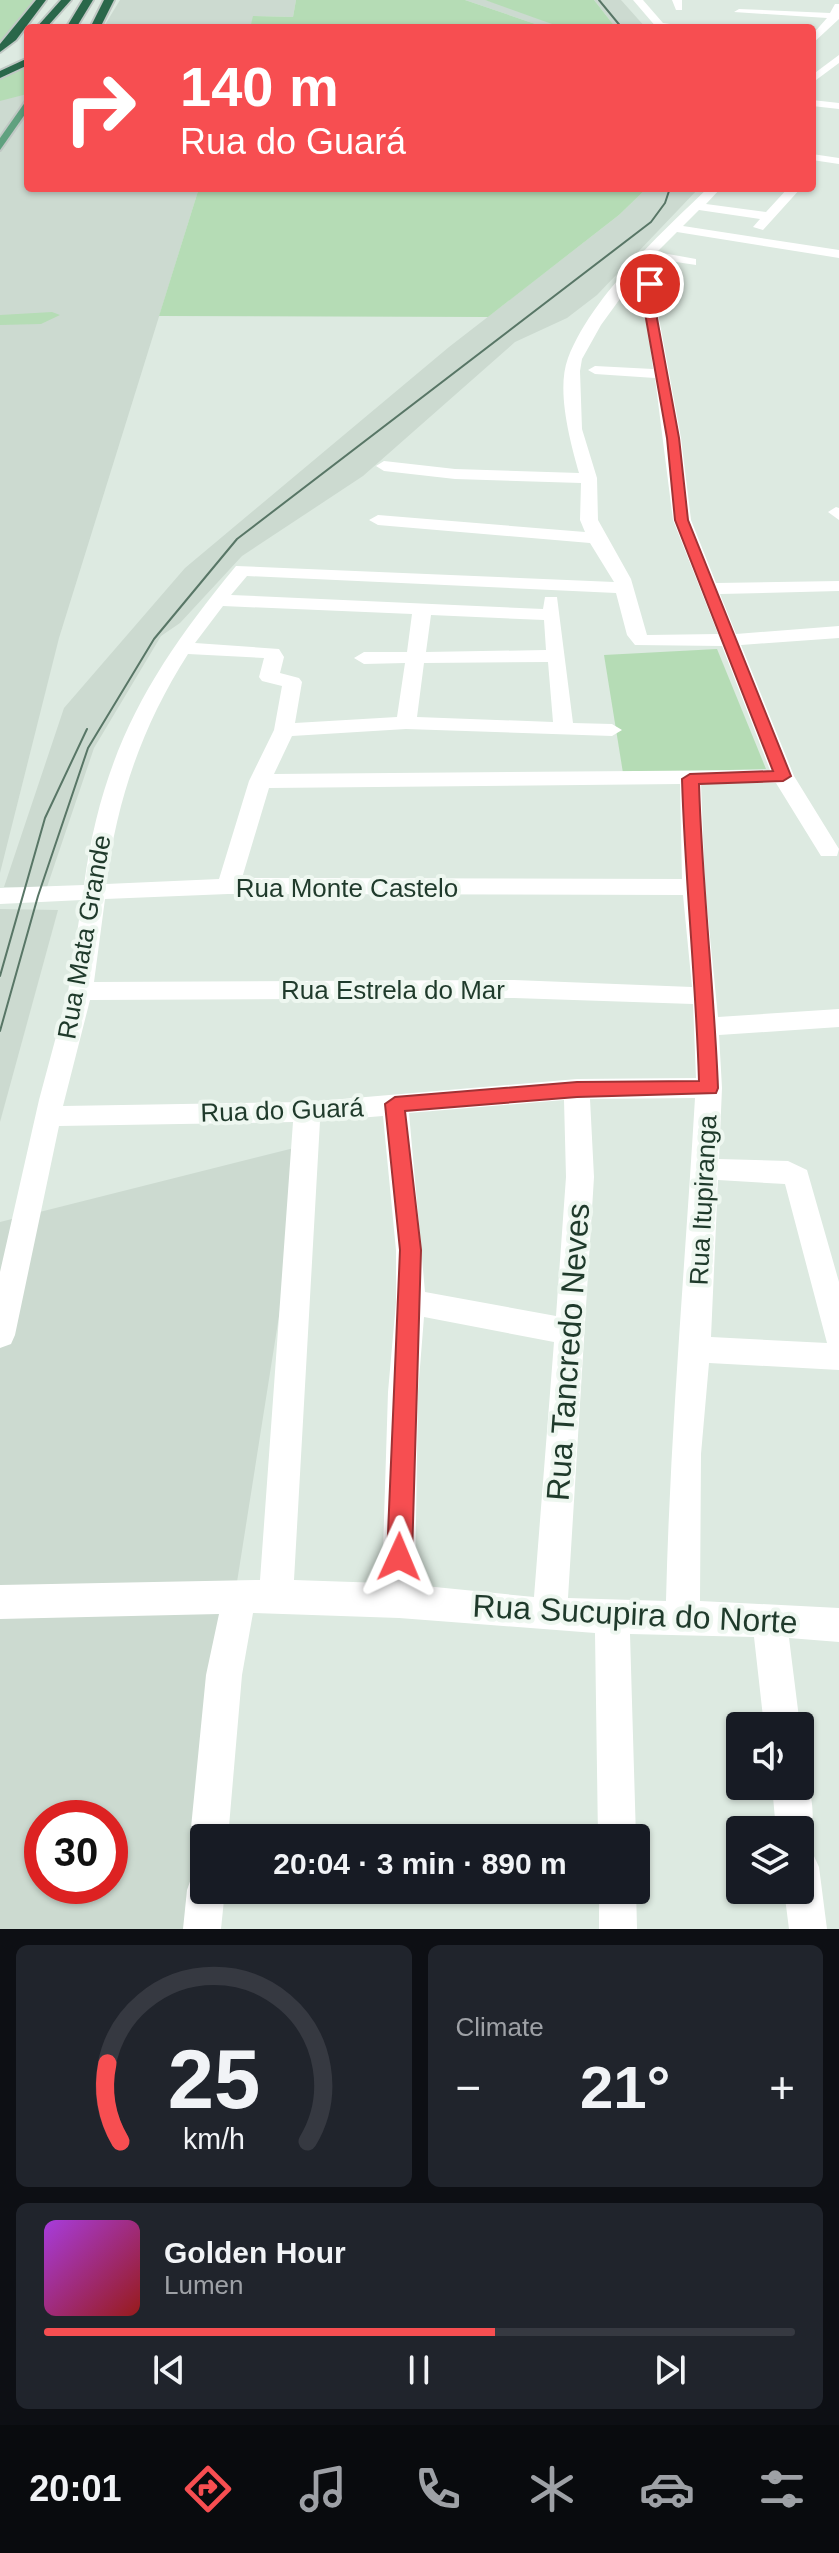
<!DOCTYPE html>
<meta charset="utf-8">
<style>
:root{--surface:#171b24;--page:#20242c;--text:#f1f3f6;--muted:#9ea1a6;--line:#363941;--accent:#f74e51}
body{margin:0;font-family:Helvetica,sans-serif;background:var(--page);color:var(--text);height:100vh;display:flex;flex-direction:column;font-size:30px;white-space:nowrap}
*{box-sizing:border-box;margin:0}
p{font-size:26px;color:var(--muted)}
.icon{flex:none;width:44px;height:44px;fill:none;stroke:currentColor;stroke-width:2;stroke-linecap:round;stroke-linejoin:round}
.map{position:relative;height:1929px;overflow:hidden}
.details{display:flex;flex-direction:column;gap:16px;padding:16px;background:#0d0f14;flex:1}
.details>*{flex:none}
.guide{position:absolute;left:24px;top:24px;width:792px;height:168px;border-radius:8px;box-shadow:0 2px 6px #0004;background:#f74e51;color:#fff;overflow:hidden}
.fabs{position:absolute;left:726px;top:1712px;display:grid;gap:16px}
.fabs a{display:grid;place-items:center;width:88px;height:88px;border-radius:8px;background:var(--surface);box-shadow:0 2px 6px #0004;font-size:40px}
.speed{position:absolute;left:24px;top:1800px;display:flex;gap:16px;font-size:40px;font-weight:700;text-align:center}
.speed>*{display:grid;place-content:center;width:104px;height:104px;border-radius:50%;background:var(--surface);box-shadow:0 2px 6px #0004;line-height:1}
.speed .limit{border:12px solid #d22;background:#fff;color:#111}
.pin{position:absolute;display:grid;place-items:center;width:68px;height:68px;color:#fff;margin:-34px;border:4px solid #fff;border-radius:50%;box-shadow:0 2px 8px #0007}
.me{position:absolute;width:88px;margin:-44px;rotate:1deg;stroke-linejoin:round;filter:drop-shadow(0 0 6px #0008)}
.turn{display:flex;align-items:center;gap:28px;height:168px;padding:0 24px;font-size:36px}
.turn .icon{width:104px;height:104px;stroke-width:2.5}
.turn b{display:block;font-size:56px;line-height:68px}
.big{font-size:60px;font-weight:700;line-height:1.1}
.details .widget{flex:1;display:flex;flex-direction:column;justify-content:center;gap:12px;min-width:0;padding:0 28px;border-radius:12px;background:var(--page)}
.details .dial{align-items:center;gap:0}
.dial svg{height:208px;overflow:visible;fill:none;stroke:var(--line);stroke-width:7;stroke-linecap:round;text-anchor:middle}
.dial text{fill:var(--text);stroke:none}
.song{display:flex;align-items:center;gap:24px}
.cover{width:96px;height:96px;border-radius:12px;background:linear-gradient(135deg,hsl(280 70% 55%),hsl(0 70% 35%))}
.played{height:8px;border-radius:4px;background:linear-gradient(90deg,var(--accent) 60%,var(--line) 60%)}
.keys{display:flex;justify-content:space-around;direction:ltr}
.heat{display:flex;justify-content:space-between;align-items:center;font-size:44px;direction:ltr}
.details .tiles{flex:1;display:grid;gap:16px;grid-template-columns:1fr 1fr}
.widget:last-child{grid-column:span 2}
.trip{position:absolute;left:190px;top:1824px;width:460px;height:80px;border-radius:8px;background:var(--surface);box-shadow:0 2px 6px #0004;font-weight:700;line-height:80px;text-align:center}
.tab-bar{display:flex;height:128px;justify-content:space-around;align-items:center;background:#090b0e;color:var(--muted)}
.tab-bar .icon{width:56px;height:56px}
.tab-bar .on{color:var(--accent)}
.tab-bar b{font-size:36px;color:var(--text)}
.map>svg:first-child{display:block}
.built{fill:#ccdad0;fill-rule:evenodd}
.green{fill:#b5dcb5}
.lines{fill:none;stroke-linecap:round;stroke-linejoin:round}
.major-casing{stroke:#c0c8c4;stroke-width:4}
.highway-casing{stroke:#c0c8c4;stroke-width:4}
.minor{fill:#fff;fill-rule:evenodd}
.major{fill:#60a17f;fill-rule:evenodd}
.highway{fill:#2a674a;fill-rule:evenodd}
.tram{stroke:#587666;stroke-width:2}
.route{fill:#f74e51;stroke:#a13335;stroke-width:2}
.labels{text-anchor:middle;stroke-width:8;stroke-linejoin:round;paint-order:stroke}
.street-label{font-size:26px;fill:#1f3a2b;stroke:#eef7f0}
.near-street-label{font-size:32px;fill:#1f3a2b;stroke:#eef7f0}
</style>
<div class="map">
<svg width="839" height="1929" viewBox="0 0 839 1929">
<rect width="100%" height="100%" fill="#ddeae1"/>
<g class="built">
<path d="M120,0h176l-3,17 -39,-1 -4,12h-147z"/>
<path d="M465,0h20l22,6 56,22h-16z"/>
<path d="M594,0h27l25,28h-30z"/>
<path d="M28,80v108h171l-140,450 -59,235v-781z"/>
<path d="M647,188h52l-102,107 -30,23 -52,24 -152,134 -121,80 -62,67 -19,13 -67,112 -47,139h-43l60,-179 121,-140 264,-221 170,-132z"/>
<path d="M0,909l58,1 -58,212z"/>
<path d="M306,1145l-78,494 -24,199v52l10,39h-214v-707zM42,1818h68v68h-68z"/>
</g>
<g class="green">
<path d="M0,0h34l-27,40 -7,5z"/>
<path d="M296,0h169l82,28h-297l3,-12 40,1z"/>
<path d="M485,0h109l22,28h-53z"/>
<path d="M28,66l-1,28 -27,7v-22z"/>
<path d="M199,188h448l-28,27 -131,102 -329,-1z"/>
<path d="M52,312l8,3 -19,9 -41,1v-10z"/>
<path d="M717,649l49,120 -143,4 -19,-118z"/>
</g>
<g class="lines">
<defs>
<path id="major" d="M28,98v12l-28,40v-12z"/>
<g id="highway">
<path d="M36,0h10l-30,40 -16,12v-8z"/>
<path d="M61,0h10l-25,28h-10z"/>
<path d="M83,0h10l-17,28h-10z"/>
<path d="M104,0h10l-14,28h-10z"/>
<path d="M28,58v7l-28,13v-7z"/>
</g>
</defs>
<use href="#major" class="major-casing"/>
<use href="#highway" class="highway-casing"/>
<g class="minor">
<path d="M633,0h10l20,23 36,5h-42z"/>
<path d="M672,0h10v10h-6z"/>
<path d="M835,4h4v15l-27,25v-9l15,-17 -93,-6 5,-3 91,4z"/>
<path d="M839,55v8l-27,20v-8z"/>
<path d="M812,100l27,3v6l-27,-3z"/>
<path d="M812,154l27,4v6l-27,-4z"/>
<path d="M708,188h13l-15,16 60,8 22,-24h13l-38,42 -10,-3 7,-8 -61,-9 -16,16 156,24v8l-162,-26 -20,20 39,7v6l-46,-7 -4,6 11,20 1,29 23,125 10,82 25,63 123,-2v10l-119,3 16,40 103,-8v12l-98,7 53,131 45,73 -2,7h-16l-45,-73h-75l4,104 13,130 121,-8v18l-120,8 3,53 -3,71 69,2 19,9 32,112v88l-130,-7 -8,91 -1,147 139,7v34l-50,-4 11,88h-36l-10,-89 -124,-3 6,204h-38l-3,-205 -196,-15 -146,-5 -11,62 -14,163h-24v17l-8,-4 -6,-13 16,-163 13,-61 -219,5v-34l260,-5 33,-458 -234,4 -44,209 -4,9 -11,4v-76l39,-172 29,-108 14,-92 -82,4v-16l84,-3c18,-135 68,-217 152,-319l378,16 -24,-39 -212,-18 -9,-5 9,-5 207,17 -5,-12 1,-37 -126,-4 -71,-8 -8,-5 8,-5 71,8 124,4c-9,-32 -23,-83 -11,-115 24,-62 93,-125 140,-170zM638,274l5,10 10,85 -58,-3 -7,4 7,4 60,4 18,142 45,114 -71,1 -16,-56 -33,-59 -1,-42 -15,-49 -2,-58 2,-12 19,-34zM247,576l369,17 11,42 8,10 87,1 48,124 -496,4 18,-38 114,-7 206,7 10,-6 -10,-6 -39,-1 -16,-126h-12l-2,12 -312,-14zM223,606l189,8 -5,38h-43l-10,6 10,6 41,-1 -8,54 -102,6 7,-41 -3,-4 -19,-5 4,-16 -5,-8 -84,-6zM431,615l113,5 2,30 -120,2zM188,654l76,4 -5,19 3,4 20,5 -8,44 -25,51 -30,98 -113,5c11,-85 36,-158 82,-230zM548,662l5,60 -136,-5 7,-54zM680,784l2,95 -440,-1 27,-90zM228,894l455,1 9,92 -178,-7 -420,2 11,-83zM514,998l179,6 3,74 -119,1 -270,23 -244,4 27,-106zM695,1098c-10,168 -25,335 -29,503l-98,-3 26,-421 -4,-78zM564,1100l2,77 -10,139 -131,-24 -16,-179zM383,1116l13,134v52l-8,90 -6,191 -88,-3 26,-459zM718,1180l67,4 42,159 -116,-6zM424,1317l130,25 -20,255 -119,-12 3,-193z"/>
<path d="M836,507l3,1v12l-11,-8z"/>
<path d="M800,1772c14,15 16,52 8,71l-8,4v-17h-24l-4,-44h28z"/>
<path d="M800,1848l13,6 6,13 8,62h-38l-5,-39h16z"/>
<path d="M204,1872v18h21l-4,39h-38l4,-39 5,-14z"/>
<path d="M636,1887l1,42h-38v-39h37z"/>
</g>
<use href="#major" class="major"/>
<use href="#highway" class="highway"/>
<g class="tram">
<path d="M599,0l23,28"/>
<path d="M0,976l45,-158 42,-89"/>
<path d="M0,1031l38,-135 50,-148 66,-109 83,-100 414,-317 14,-19 5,-15"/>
</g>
</g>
<path class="route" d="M650,281l5,3 1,29 23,125 9,82 103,256 -8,5 -84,3c3,102 15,202 19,304l-2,5 -139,4 -172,14 16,139 -9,307 -4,8 -9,4 -9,-4 -3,-8 13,-307 -15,-146 10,-7 182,-15 122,-1c-3,-101 -14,-201 -17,-302l8,-5 83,-3 -98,-251 -8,-82 -22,-125v-29z"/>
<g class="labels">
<g class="street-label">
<text x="347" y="897">Rua Monte Castelo</text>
<text transform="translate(84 937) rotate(-80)" y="9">Rua Mata Grande</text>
<text x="393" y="999">Rua Estrela do Mar</text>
<text transform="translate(282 1110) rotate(-2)" y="9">Rua do Guará</text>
<text transform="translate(703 1200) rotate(-87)" y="9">Rua Itupiranga</text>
</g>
<g class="near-street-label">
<text transform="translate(568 1352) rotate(-86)" y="11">Rua Tancredo Neves</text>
<text transform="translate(635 1614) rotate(3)" y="11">Rua Sucupira do Norte</text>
</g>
</g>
</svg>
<div class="fabs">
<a><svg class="icon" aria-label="sound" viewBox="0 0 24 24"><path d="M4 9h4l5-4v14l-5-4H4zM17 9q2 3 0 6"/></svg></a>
<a><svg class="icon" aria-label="layers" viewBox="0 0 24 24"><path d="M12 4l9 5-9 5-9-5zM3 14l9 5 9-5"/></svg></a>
</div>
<div class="speed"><div class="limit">30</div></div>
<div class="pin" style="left:650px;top:284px;background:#d93025"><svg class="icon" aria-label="arrive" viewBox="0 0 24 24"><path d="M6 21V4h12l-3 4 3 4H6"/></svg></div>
<svg class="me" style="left:399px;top:1557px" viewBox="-20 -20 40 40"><path d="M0-17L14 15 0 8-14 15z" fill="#f74e51" stroke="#fff" stroke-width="4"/></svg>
<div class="trip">20:04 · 3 min · 890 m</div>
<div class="guide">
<div class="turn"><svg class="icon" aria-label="right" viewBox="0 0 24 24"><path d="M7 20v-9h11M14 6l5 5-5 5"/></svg><div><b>140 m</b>Rua do Guará</div></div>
</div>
</div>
<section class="details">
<div class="tiles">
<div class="widget dial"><svg viewBox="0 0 100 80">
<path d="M14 69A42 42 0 1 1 86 69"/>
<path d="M14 69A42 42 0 0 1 9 39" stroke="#f74e51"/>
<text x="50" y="56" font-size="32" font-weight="700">25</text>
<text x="50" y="72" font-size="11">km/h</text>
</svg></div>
<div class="widget"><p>Climate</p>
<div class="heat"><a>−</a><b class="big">21°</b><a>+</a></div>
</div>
<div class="widget">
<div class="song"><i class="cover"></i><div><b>Golden Hour</b><p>Lumen</p></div></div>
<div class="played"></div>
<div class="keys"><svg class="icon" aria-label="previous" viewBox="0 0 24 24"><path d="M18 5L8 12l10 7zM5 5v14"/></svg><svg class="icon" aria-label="pause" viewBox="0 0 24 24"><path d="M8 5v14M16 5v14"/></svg><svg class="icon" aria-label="next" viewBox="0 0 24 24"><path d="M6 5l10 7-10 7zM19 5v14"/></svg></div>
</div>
</div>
</section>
<nav class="tab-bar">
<b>20:01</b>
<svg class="icon on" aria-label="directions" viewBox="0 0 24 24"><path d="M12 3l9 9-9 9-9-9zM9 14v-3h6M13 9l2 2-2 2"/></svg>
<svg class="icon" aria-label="music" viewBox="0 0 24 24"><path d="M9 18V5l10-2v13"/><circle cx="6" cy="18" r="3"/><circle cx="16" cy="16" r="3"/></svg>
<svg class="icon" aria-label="phone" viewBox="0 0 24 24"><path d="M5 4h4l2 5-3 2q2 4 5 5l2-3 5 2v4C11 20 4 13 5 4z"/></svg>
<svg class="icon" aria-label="climate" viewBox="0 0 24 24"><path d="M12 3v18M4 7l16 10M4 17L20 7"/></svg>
<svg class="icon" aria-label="car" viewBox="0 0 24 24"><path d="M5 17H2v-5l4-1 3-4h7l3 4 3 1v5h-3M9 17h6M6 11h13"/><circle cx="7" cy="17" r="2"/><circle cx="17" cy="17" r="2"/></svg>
<svg class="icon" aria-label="filters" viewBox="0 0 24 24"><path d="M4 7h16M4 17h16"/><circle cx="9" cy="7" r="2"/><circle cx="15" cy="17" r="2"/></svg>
</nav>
